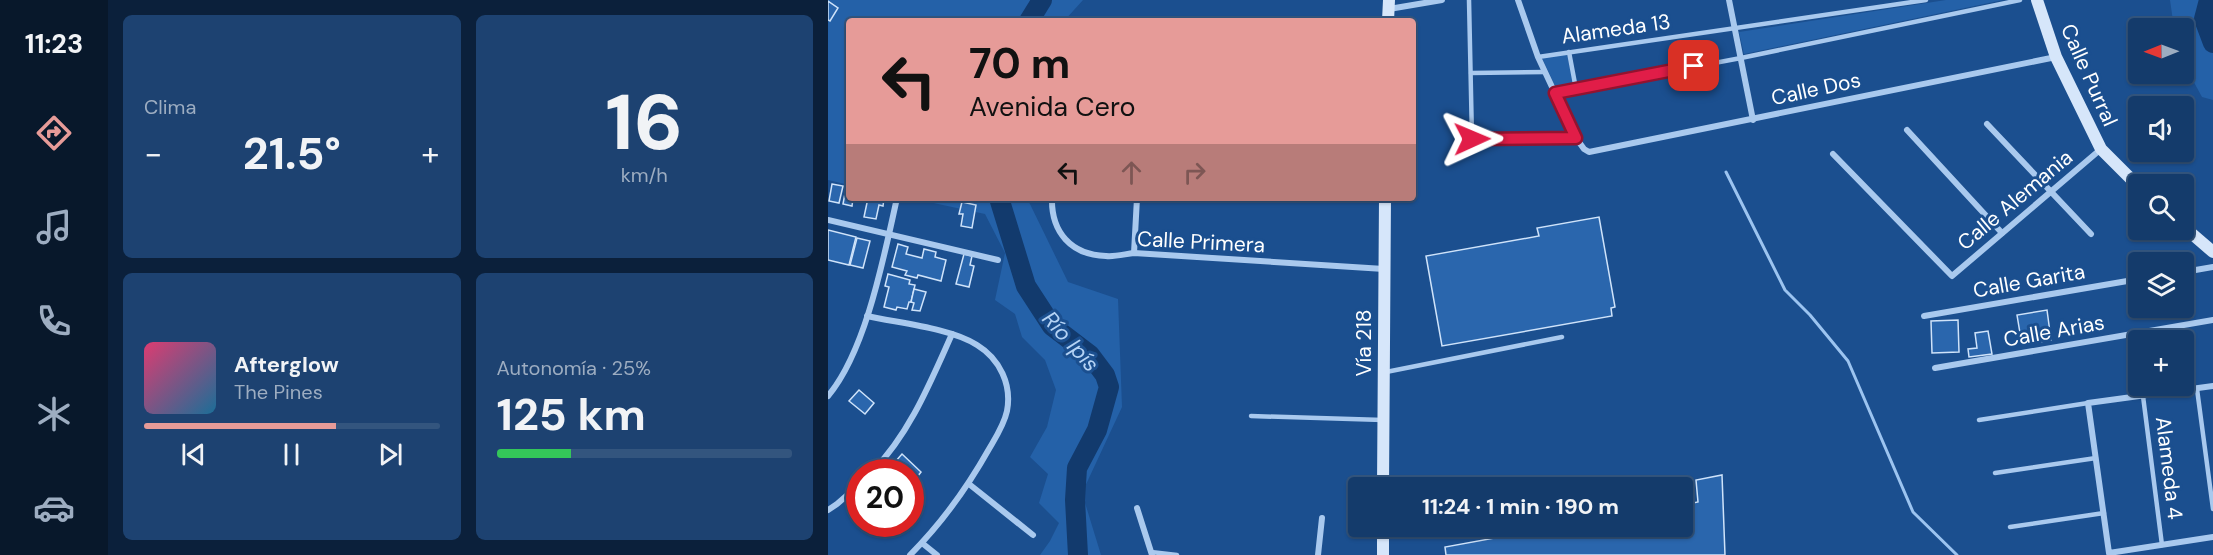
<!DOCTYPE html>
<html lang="es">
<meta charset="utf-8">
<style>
:root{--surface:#143b6b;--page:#1d4271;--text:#f1f3f6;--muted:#9dadc1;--line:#33557e;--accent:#e69b98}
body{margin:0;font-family:"DM Sans",sans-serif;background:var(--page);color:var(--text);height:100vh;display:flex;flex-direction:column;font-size:22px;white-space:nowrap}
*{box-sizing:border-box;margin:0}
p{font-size:20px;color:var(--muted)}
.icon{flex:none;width:33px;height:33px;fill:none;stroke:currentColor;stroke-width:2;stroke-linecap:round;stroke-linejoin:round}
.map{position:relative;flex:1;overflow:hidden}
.panel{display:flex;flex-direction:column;gap:15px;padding:15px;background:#0b203b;width:720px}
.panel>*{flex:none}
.banner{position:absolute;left:18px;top:18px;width:570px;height:183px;border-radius:6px;box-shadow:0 2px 4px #0004,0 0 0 2px var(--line);background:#e69b98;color:#111;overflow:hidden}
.needle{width:39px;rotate:269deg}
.controls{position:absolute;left:1300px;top:18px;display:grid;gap:12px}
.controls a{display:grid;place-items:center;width:66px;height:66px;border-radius:6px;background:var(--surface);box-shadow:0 2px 4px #0004,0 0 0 2px var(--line);font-size:30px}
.speed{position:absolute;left:18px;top:459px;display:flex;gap:12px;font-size:30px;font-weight:700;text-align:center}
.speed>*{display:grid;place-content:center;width:78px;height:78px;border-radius:50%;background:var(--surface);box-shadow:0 2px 4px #0004,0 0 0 2px var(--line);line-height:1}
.speed .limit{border:9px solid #d22;background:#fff;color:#111}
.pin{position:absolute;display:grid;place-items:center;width:51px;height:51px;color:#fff;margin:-26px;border-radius:12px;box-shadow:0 3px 9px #0006}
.me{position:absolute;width:66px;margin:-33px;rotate:89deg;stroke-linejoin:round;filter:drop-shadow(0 0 4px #0008)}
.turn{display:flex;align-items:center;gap:21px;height:126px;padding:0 24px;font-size:27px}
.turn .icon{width:78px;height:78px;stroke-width:2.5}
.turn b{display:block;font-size:42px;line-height:51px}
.lanes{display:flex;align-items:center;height:57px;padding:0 24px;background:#0003;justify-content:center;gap:30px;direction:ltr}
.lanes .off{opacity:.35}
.big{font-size:45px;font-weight:700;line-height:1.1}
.panel .card{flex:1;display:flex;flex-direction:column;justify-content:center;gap:9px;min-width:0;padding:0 21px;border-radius:9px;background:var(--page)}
.panel .dial{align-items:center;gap:0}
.dial b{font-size:78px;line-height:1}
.song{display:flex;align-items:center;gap:18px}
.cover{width:72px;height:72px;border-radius:9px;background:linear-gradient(135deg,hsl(340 70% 55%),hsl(200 70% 35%))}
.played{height:6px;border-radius:3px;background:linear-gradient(90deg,var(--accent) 65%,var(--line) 65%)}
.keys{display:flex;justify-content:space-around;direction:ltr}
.heat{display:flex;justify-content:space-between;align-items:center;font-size:33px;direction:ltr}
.charge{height:9px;border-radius:4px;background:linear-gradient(90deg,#34c759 25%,var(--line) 0)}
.panel .tiles{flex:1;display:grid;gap:15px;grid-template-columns:repeat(2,1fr)}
.trip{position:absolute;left:520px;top:477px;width:345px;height:60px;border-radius:6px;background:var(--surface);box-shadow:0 2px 4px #0004,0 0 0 2px var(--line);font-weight:700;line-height:60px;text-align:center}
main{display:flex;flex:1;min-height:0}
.tabs{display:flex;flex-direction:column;width:108px;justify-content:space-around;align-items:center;background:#08182b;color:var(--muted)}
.tabs .icon{width:42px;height:42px}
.tabs .on{color:var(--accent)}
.tabs b{font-size:27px;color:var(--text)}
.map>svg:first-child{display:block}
.green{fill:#2461a8}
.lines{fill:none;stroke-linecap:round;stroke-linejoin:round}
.stream{stroke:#9cc4f0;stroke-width:3}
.river{stroke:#123a6d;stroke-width:20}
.building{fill:#2a66ad;stroke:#cfe3fa;stroke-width:1.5}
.lane{stroke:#a9c9ee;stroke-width:4.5}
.street{stroke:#a9c9ee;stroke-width:6}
.secondary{stroke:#d6e6fa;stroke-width:12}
.route-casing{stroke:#92132f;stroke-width:15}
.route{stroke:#e11d48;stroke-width:10}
.labels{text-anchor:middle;stroke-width:6;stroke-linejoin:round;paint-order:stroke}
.street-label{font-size:21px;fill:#fff;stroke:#1b4f8f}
.water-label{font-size:22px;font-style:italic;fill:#b5d3f5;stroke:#1b4f8f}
</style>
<main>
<nav class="tabs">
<b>11:23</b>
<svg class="icon on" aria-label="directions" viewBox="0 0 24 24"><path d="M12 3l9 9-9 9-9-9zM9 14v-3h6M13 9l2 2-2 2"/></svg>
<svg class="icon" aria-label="music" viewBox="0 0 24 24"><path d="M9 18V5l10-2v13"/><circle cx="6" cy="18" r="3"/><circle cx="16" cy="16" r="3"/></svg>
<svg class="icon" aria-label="phone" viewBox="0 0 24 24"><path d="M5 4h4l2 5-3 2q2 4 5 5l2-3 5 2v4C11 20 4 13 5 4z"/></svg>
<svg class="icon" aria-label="climate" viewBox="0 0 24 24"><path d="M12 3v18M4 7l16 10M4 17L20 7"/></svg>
<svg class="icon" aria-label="car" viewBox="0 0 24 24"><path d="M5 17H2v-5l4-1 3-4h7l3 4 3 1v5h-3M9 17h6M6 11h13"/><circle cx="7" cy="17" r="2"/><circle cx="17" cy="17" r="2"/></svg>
</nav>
<section class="panel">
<div class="tiles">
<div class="card"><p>Clima</p>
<div class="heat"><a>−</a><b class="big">21.5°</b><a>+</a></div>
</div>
<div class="card dial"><b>16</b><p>km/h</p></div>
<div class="card">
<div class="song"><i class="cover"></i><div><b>Afterglow</b><p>The Pines</p></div></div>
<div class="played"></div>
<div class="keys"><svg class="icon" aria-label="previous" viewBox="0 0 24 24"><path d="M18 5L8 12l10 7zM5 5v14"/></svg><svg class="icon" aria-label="pause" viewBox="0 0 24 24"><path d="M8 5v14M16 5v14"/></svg><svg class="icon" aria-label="next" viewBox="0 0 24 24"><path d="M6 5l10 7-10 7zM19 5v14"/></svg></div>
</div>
<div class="card"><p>Autonomía · 25%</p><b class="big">125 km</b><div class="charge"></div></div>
</div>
</section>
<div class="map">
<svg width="1385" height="555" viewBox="0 0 1385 555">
<rect width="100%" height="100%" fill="#1b4f8f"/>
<g class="green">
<path d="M0,0h255l-19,21h-215v164l-21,-5z"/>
<path d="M1118,0h57l-259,54 -5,-22z"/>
<path d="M1342,0h43v100l-11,-3 -18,-33v-36h-10z"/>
<path d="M739,54l7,33 -17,3 -15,-32z"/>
<path d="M82,198h117l41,84 50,17 4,108 -40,86 19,62h-61l10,-14 9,-18 -20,-20 9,-29 -18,-17 17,-30 9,-37 -11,-30 -23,-23 -7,-23 -20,-14 10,-47 -20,-39z"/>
</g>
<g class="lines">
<path class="stream" d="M898,172l59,118 25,25 38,46 65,151 44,43"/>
<g class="river">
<path d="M1381,0l-5,19 9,24"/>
<path d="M201,21l13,-21"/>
<path d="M171,198l27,88 26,40 38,29 15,20 4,12 -12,43 -20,38 -2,32 3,55"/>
</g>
</g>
<g class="building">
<path d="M0,1l10,7 -8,13 -2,-1z"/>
<path d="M19,183h2v15h4l-1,8 -9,-2z"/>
<path d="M4,184l11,2 -4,17 -10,-2z"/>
<path d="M40,198h16l-1,8 -4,-1 -3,14 -12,-2z"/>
<path d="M134,202l14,3 -4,23 -11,-2 2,-12h-4z"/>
<path d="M771,217l16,90 -4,1 1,8 -170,30 -16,-90 113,-20 -2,-8z"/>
<path d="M0,230l28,7 -7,28 -21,-5z"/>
<path d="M29,238l13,3 -7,27 -13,-3z"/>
<path d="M70,244l10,3 -2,7 16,4 2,-9 12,3 -1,5 11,3 -5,21 -23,-6 -1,3 -12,-3 2,-4 -15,-4z"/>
<path d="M136,254l8,2 -2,9 4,1 -5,21 -13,-3z"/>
<path d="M60,274l22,6 -1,4 6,1 -4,17h-2l-2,7 -10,-2 -1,3 -12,-3 5,-20 -4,-1z"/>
<path d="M86,289l12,3 -6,19 -8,-1 2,-7 -3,-1z"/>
<path d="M1219,310l4,30 -29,5 -5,-30z"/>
<path d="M1130,320l1,32 -27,1 -1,-32z"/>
<path d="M1160,331l4,23 -23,3 -1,-8 9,-1 -2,-15z"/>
<path d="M31,390l15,13 -9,11 -16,-13z"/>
<path d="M74,454l19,18 -7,9 -4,-2v-7h-7l-8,-10z"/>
<path d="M894,475l3,80h-279l-1,-8 115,-21h123v-21l15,-3 -2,-22z"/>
</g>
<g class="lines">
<g class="lane">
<path d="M641,0l3,139 104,-1"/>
<path d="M741,52l7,37"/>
<path d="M710,57l388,-57"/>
<path d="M643,73l74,-1"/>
<path d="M727,93l186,-35 279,-58"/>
<path d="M558,372l176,-35"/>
<path d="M1369,389l16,120"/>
<path d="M1315,396l19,149"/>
<path d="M423,416l132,4"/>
<path d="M1151,420l109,-17"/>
<path d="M1167,473l101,-15"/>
<path d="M1182,527l94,-14"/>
<path d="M323,552l26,3"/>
</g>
<g class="street">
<path d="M690,0l20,57 38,81 8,11 5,3 467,-95"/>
<path d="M901,0l24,120"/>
<path d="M561,9l53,-9"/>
<path d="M1159,124l104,110"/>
<path d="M1079,130l95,103"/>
<path d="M1005,154l119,122 149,-127"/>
<path d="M224,198c-1,34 19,57 54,58 9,1 19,-2 28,-3l250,16"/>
<path d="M0,220l170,40"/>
<path d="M306,253l3,-55"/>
<path d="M1356,272l29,-5"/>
<path d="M39,316c31,7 84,12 110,29 23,14 35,40 30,66 -3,14 -11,26 -18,38 -22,39 -47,74 -79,106"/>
<path d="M1096,316l215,-37"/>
<path d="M1107,368l278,-48"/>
<path d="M1385,386l-125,17 21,150 104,-16"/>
<path d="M0,396c38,-45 56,-140 69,-198"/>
<path d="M44,472c38,-39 58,-89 80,-138"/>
<path d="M141,484l64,51"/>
<path d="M309,508l15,47"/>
<path d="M0,510l9,-6 23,-20"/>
<path d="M94,543l15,12"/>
<path d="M490,555l4,-37"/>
</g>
<g class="secondary">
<path d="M1209,0l19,57 45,92 38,38"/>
<path d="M560,21l1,-21"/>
<path d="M1356,227l29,25"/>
<path d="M555,488l2,-290"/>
<path d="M555,555v-29"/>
</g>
</g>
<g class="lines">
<defs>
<path id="route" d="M644,139l104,-1 -21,-45 139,-27"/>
</defs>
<use href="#route" class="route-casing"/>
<use href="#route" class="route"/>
</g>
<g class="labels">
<g class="street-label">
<text transform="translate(788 29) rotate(-8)" y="7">Alameda 13</text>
<text transform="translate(1261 75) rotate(66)" y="7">Calle Purral</text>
<text transform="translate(988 89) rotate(-12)" y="7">Calle Dos</text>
<text transform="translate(1187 200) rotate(-40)" y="7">Calle Alemania</text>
<text transform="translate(373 242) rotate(3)" y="7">Calle Primera</text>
<text transform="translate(1201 281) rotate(-10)" y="7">Calle Garita</text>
<text transform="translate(1226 331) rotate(-10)" y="7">Calle Arias</text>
<text transform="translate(536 343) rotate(-90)" y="7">Vía 218</text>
<text transform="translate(1341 468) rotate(83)" y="7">Alameda 4</text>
</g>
<g class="water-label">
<text transform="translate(243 341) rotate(48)" y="8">Río Ipís</text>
</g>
</g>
</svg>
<div class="controls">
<a><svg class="needle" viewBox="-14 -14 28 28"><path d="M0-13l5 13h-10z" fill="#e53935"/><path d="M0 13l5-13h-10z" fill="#9dadc1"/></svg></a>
<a><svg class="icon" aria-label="sound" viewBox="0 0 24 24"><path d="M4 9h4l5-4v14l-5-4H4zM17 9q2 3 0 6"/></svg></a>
<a><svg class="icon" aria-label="search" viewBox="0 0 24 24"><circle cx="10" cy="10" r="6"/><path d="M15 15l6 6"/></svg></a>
<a><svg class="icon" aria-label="layers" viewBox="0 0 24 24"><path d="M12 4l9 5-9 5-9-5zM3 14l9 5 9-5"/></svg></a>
<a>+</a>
</div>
<div class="speed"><div class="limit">20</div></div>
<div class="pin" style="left:866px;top:66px;background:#d93025"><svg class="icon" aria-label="arrive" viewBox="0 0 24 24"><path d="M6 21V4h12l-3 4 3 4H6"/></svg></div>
<svg class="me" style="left:644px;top:139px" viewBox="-20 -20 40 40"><path d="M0-17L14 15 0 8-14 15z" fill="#e11d48" stroke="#fff" stroke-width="4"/></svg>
<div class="trip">11:24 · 1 min · 190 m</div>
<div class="banner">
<div class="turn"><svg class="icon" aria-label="left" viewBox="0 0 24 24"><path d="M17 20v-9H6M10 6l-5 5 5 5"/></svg><div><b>70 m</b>Avenida Cero</div></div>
<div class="lanes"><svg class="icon" aria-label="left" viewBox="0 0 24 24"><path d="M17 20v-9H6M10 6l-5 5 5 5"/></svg><svg class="icon off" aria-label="ahead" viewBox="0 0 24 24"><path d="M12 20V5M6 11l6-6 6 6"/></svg><svg class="icon off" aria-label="right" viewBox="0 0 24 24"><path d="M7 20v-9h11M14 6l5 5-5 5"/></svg></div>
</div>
</div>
</main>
